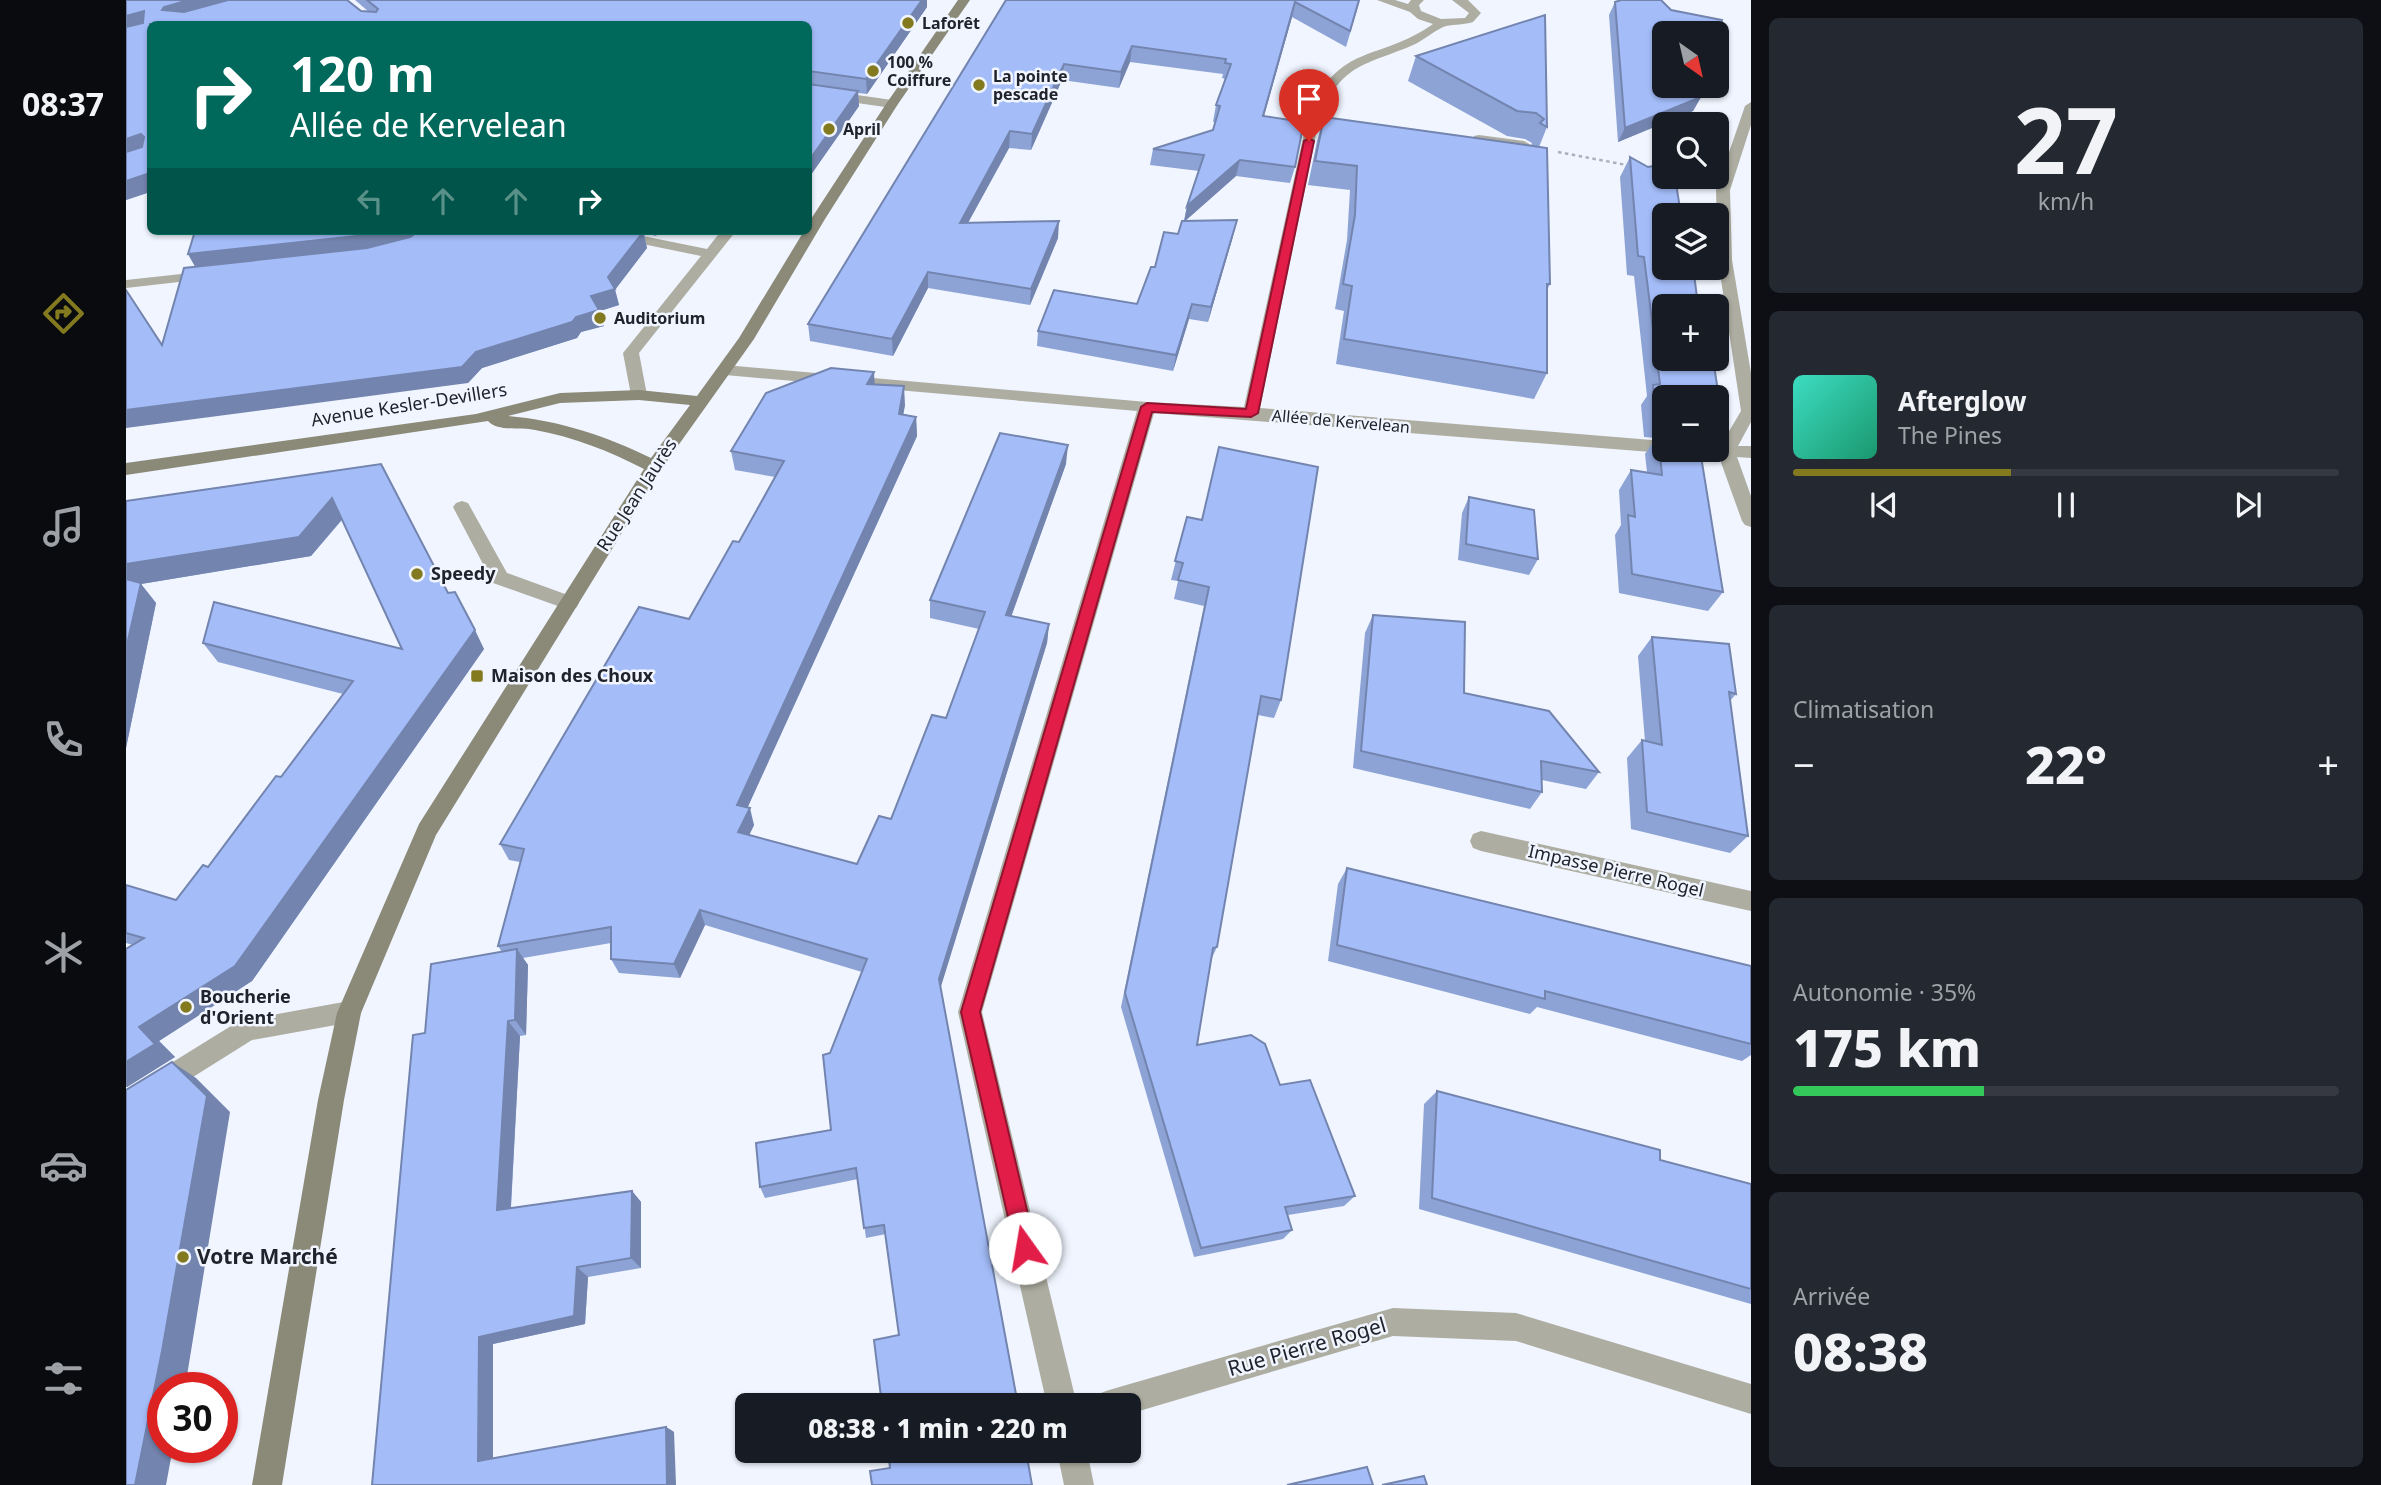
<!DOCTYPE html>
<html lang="fr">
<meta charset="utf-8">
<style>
:root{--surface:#171b24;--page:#242831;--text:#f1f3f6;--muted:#9ea1a6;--line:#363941;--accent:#837a20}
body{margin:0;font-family:"Noto Sans",sans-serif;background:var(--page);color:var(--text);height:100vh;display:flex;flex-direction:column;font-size:26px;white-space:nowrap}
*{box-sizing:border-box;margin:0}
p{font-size:23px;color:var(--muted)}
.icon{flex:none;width:38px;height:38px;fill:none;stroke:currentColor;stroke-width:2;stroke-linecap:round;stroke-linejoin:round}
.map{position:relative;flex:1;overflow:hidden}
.drawer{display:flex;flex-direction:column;gap:18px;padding:18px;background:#0d0f14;width:630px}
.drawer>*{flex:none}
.banner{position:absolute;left:21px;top:21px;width:665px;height:214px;border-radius:10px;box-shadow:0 2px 5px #0004;background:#00695c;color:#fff;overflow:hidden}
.needle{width:46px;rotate:146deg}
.controls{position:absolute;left:1526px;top:21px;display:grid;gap:14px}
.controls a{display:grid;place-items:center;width:77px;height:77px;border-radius:10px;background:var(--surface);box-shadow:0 2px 5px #0004;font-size:35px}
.speed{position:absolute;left:21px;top:1372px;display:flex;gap:14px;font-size:35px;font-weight:700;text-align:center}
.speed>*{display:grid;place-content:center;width:91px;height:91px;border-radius:50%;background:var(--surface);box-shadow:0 2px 5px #0004;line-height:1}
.speed .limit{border:10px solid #d22;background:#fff;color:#111}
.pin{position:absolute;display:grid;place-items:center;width:60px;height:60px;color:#fff;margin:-72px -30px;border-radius:50% 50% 50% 0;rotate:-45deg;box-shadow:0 0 7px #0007}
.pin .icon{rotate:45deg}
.me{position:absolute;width:77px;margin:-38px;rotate:347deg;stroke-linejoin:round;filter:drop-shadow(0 0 5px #0008)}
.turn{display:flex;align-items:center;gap:24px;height:147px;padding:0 28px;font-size:32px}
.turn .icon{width:91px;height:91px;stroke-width:2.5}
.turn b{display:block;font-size:49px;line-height:60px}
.lanes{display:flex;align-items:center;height:66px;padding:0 28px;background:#0003;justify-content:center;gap:35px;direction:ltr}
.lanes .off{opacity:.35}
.big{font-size:52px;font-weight:800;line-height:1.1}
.drawer .tile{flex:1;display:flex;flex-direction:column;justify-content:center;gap:10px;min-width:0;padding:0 24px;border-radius:10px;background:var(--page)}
.drawer .dial{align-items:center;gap:0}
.dial b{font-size:91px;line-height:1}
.song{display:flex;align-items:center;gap:21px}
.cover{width:84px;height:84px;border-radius:10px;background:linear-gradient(135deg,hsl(170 70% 55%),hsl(160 70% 35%))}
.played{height:7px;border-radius:4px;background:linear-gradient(90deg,var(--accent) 40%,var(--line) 40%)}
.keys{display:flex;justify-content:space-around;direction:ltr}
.heat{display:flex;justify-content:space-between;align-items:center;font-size:38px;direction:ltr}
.charge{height:10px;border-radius:5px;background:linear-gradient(90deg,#34c759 35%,var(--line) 0)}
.trip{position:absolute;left:609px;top:1393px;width:406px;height:70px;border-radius:10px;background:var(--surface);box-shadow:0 2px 5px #0004;font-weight:800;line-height:70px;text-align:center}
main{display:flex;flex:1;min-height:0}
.tabs{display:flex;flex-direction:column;width:126px;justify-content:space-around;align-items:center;background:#090b0e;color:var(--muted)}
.tabs .icon{width:49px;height:49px}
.tabs .on{color:var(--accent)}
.tabs b{font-size:32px;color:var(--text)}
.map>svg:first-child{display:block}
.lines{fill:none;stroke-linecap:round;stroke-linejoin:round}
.path{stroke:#acb0ba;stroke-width:2.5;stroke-dasharray:3.5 3.5;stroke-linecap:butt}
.lane{fill:#adada1;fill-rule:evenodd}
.street{fill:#adada1;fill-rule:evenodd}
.secondary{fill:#8b8a79;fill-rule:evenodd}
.wall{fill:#8da3d6}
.shaded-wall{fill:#7384ae}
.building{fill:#a4bdf9;stroke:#7384ae;stroke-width:2}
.route{fill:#e11d48;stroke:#92132f;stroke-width:2}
.poi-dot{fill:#837a20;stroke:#f0f5ff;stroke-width:2.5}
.labels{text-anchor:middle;stroke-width:5;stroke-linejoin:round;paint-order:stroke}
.far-poi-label{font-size:16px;font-weight:bold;fill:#20232c;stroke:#f0f5ff;text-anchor:start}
.far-street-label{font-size:16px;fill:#20232c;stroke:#f0f5ff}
.street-label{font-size:18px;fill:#20232c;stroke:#f0f5ff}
.poi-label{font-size:18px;font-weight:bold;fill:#20232c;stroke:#f0f5ff;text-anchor:start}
.near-poi-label{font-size:21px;font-weight:bold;fill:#20232c;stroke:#f0f5ff;text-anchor:start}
.near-street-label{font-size:21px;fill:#20232c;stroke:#f0f5ff}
</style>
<main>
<nav class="tabs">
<b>08:37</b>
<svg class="icon on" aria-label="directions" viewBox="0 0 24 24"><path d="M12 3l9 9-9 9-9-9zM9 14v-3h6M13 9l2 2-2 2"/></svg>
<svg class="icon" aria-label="music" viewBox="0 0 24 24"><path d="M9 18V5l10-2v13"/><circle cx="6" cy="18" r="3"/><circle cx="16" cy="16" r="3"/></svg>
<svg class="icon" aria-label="phone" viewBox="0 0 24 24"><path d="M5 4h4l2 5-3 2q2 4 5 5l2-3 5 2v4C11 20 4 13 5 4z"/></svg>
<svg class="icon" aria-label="climate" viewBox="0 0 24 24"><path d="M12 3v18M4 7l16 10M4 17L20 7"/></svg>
<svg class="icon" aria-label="car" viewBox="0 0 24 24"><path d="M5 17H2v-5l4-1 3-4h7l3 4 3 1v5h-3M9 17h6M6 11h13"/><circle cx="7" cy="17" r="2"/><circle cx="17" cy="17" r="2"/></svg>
<svg class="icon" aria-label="filters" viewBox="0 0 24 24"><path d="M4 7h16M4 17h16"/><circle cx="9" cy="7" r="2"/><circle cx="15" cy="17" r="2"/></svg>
</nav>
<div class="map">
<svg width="1625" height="1485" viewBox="0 0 1625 1485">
<rect width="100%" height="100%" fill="#f0f5ff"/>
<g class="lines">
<path class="path" d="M1432,152l74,14"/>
<g class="lane">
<path d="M1353,135l45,6 7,4 -7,4 -50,-7v-6z"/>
<path d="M499,231h15l-2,4 69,14 14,-18h15l-97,122 8,42 -8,5 -8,-5 -8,-42 78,-97 -78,-16 -2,-3z"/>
<path d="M336,501l6,2 39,70 69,25 3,5 -3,5 -7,2 -76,-27 -40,-76 3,-4z"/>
</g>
<g class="street">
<path d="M1251,0h18l13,4 3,-4h13l-5,5 2,6 20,8 24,-1 4,-5 -17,-13h16l13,13 -8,9c-9,3 -18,2 -27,4 -10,3 -23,15 -33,19 -48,21 -69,17 -93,70l-60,293 404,33v9h7l-7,3 -510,-40 -172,599 95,393h-30l-89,-393 179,-601 -412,-36 -8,-5 8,-5 422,37 97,5 64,-292c33,-74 69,-52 125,-91l-15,-5 -8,-7z"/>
<path d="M682,88l84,12 6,4 -6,4 -84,-12z"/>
<path d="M1625,102v23l-21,65 2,70 19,113v49l-13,24h13v12l-14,-1 14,39v31l-6,-2 -3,-4 -23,-64 -26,-1 -9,-6h33v-5h4l20,-34 -23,-151 -2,-70 29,-84z"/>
<path d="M83,271l7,4 -2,3 -88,10v-8z"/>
<path d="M1355,831l270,60v20l-270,-60 -8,-3 -3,-7 3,-7z"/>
<path d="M223,1001l9,4 3,8 -3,8 -106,19 -126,79v-28l113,-70z"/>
<path d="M1267,1308l123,5 235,71v30l-235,-73 -123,-5 -264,78v-9h-35l4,-11 11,-4z"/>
<path d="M931,1451h30l7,34h-30z"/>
</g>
<path class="secondary" d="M832,0h12l-72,104 -73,115 -71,120 -94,132 -224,364 -75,178 -17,87 -62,385h-30l66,-385 19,-87 82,-189 225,-355c-35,-18 -70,-32 -109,-39 -14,-3 -37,2 -47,-9l-362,54v-12l350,-49 84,-21 79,-3 58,6 42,-58 65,-107h4l3,-12 75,-115zM513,400l51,5 -39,53c-45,-22 -93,-38 -143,-42l52,-13z"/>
</g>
<g class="wall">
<path d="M0,0l243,12 -14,-12h572v7l-60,87 -9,-1 1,13 -51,73v-155h-658v168l-24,8z"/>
<path d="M880,0h354l-14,47 -54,-30 -28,99 31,51 -5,16 -54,-7 -51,45 48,15 -25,86 -19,-3 -16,52 -136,-25 1,-15 99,-27 18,-37 23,-33 6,-13 3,-15 12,-35 -49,-6 3,-16 60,-19 2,-8h-2l3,-17 9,-26 -3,-1 1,-4 -93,-12 -11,26 -57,-8 -31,70 -22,-2 -41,75 90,15 -28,67 -102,-17 -35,68 -83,-15 -2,-17z"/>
<path d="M1489,2l56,8 30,87 -8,14 -75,31 -9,-127z"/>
<path d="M1419,15l2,112 -8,20 11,137 -3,6v83l-13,26 -198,-35 8,-53 -9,-2 12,-69 3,-50 -42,-5 9,-44 7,-24 207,29 1,-3 -7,-4 -18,-3 -99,-55 8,-25z"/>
<path d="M1504,157l34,58 34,90 20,86 -3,6h-51v53l59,142 -15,19 -89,-18 -4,-58 6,-10 -2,-35 12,-20 16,2 -2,-18 11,-16 -12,-1 -3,-32 6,-9 -13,-120 -7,-1 -7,-98z"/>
<path d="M69,231h464l-3,5 -12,-3 3,15 -32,41 4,16 -19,6 4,15 -23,6 -4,6 -95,30 -14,15 -306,-38 33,-79 -7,-12z"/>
<path d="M748,372v12l31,21 -2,9 13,3 1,19 -170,372 7,17 -5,10 108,29 34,-45 55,-101 33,-89 -49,-11v-18l136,-136 -55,152 38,8 -2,19 -107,345 -41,347 -13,-101 -20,4 -8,-59 -93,19 -5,-11 71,-57 -1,-77 32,-81 -157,-47 -25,53 -61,-5 -8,-14v-16l-88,15 5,7 -2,70 -6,1 -9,172 121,-17 9,11v66l-53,9 -3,47 -92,20v114l173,-31 8,5 -302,53 53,-452 77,-81 -4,-6 22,-84 -11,-2 -9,-16 189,-225 50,-77 36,-65 -40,-7 -4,-19z"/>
<path d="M255,464l67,129 36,56 -232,332 -93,60 16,16 -48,30h-1v-138l7,-4 -7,-2v-58l50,15 32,-33 73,-90 62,-83 -125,-32 -15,-19 199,6 -60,-129 -31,36 -170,28 15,19 -30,145v-247z"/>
<path d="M1343,497l69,62 -9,16 -71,-15 4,-47z"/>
<path d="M1061,517l94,183 -7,18 -16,-3 -41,232 -7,15 -13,83 83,40 75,111 -11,10 -56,9 4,15 -9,9 -89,18 -73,-250 83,-401 -30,-7 4,-18 -7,-1z"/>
<path d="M1247,615l91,78 135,79 -13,17 -44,-9v12l-12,17 -177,-41 12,-135z"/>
<path d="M1526,637l84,57 -6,7 18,135 -18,17 -99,-24 -4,-71 15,-18 3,1 -7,-85z"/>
<path d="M1221,868l404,98v89l-9,6 -205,-54 -7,7 -202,-53 10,-77z"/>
<path d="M1311,1091l223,69 91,24v120l-332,-95 5,-105z"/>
</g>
<g class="shaded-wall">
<path d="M63,0h60l-80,24 -7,-14 2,-3z"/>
<path d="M796,0h5v7l-60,87 -1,-15z"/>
<path d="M1169,2l-3,15 -33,115 4,-16z"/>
<path d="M18,11l7,13 -25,8v-16z"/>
<path d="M1006,46l-2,16 -11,26 2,-16z"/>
<path d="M938,64l-2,16 -31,70 1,-16z"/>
<path d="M732,91l1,15 -51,73v-17z"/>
<path d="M1575,97l-8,14 -75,31 7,-14z"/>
<path d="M884,131l-1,17 -50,91 1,-16z"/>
<path d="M15,134l8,15 -23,8v-18z"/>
<path d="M1114,160l-4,16 -52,46 3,-16z"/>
<path d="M24,173v19l-24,8v-19z"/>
<path d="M1111,220l-4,16 -25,86 3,-15z"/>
<path d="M933,221l-1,17 -28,67 1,-16z"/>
<path d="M254,231h44l-19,11 -32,8 -176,20 -9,-16z"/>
<path d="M517,232l4,16 -32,42 4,15 -19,6 4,15 -23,6 -4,6 -95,30 -14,15 -342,45v-18l350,-58 115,-56 17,-19z"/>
<path d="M802,272v16l-35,68 -1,-17z"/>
<path d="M1066,304l-3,15 -16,52 3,-16z"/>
<path d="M748,372l1,19 -8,-7z"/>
<path d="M778,386l1,19 -5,28 -1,-19z"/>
<path d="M790,417l1,19 -176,386 -4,-17z"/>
<path d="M942,445l-2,19 -61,170 1,-19z"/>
<path d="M206,498l11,20 -32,38 -170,28 15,19 -30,145v-184z"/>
<path d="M923,624l-2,19 -108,350v-14z"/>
<path d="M349,630l9,19 -232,332 -93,60 16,16 -48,30h-1v-25l13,-35z"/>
<path d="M624,808l4,17 -11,23 -5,-16z"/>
<path d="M574,910l5,15 -25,53 -6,-14z"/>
<path d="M391,949l11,16 -2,70 -11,-15z"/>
<path d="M382,1021l12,15 -10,185 -13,-11z"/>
<path d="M46,1062l24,16 34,34 -45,276h-22v59h10l-7,38h-31z"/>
<path d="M506,1191l9,11v66l-10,-10z"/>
<path d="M451,1267l11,10 -3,47 -92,20v121l-15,-4 1,-124z"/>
<path d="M540,1427l8,5 2,53h-9z"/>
</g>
<g class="building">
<path d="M0,0h63l-25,7 -2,3 22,2 44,-12h119l14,11 15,1 2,-3 -11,-9h555l-56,79 -58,-8v-47h-658v149l-24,8v-29l16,-5 2,-10 -3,-3 -15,5v-112l17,-4 1,-12 -18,5z"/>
<path d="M880,0h353l-9,31 -55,-29 -32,114 41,6 -9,45 -55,-7 -53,46 17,-51 -51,-6 60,-19 7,-24 -4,-1 15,-41 -6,-1 1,-4 -94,-13 -11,26 -57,-8 -32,70 -22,-3 -50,92 99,-2 -28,68 -103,-17 -36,67 -84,-15z"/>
<path d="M1495,0h40l10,10 51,10 -5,16v-3h-53v53h40l-3,11 -76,31 -10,-126z"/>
<path d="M1419,15l2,112 -7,-4 4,-4 -8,-6 -19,-2 -101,-55z"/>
<path d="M682,84l50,7 -50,71z"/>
<path d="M1198,117l223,31 3,136h-3v89l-203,-34 8,-53 -9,-2 12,-69 2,-49 -42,-5z"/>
<path d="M1504,157l18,10 16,-3v13h11l6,38h-17v53h25l1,5 4,1 4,31 5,1h-39v53h49l5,32 -7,-1 1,7h-48v20h-8l-3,-32 7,-1 -16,-127 -6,-1z"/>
<path d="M1111,220l-26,87 -19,-3 -16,51 -138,-24 16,-41 83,14 14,-37h4l9,-35 14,2 4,-13z"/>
<path d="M69,231h185l-14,4 -178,19z"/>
<path d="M293,231l224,1 -35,45 7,12 -24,7 8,14 -23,7 -4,5 -96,30 -14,15 -336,43v-120l36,55 22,-77 183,-20 43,-11z"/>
<path d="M705,368l43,4 -7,12 37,2 -5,28 17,3 -179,388 13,3 -12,24 119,32 22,-48 12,3 41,-104 14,3 39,-106 -55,-12 70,-167 68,12 -62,170 43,9 -110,355 79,426h-136l-8,-65 25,-5 -15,-110 -20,3 -8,-60 -96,19 -4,-44 75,-13 -8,-75 7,-2 37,-94 -167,-49 -26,54 -63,-5v-32l-113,19 26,-97 -24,-5 139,-237 50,12 44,-78 6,1 45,-81 -53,-10 35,-58z"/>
<path d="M1532,434l6,1v15h36l23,142 -91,-18 -4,-59 7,2 -4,-47 31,5z"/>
<path d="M1093,447l99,20 -37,233 -20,-4 -44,251 -4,1 -16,97 54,-10 14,9 15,41 30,-5 45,116 -70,11 7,23 -91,18 -76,-255 84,-406 -31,-7 5,-17 -8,-2 12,-44 15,3z"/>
<path d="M255,464l67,129 7,-1 20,38 -240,336 -96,61 16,17 -29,18v-113l18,-11 -18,-5v-48l50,15 27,-35 5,2 68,-91 5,1 72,-96 -150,-38 11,-41 188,47 -70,-151 -33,39 -173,27v-63z"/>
<path d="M1343,497l65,13 4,49 -72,-15z"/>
<path d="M0,579l15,4 -15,66z"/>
<path d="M1247,615l92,7 -1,71 85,18 50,61 -58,-11 1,31 -181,-41z"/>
<path d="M1526,637l77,7 7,50 -7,-2 19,144 -101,-24 -5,-72 20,5z"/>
<path d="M1221,868l404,98v78l-206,-53v8l-208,-54z"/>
<path d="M391,949l-2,71 -7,1 -11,189 135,-19 -1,67 -54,9 -3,49 -95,21 -1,124 188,-34 1,58h-295l41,-450 12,-2 6,-69z"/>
<path d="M46,1062l35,34 -45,255 -27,134h-9v-395z"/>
<path d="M1311,1091l223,59v10l91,24v105l-319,-91z"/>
<path d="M762,1451h138l6,34h-160l-2,-14 20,-3z"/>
<path d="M1241,1467l6,18h-86z"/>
<path d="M1298,1476l3,9h-45z"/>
</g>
<path class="route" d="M1183,138l5,3 -56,272 -7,4 -99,-5 -172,600 56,236 -3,7 -8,3 -7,-3 -3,-7 -54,-236 180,-605 6,-4 99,6 58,-268z"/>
<g class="poi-dot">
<circle cx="782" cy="23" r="7"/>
<circle cx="747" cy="71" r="7"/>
<circle cx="853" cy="85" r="7"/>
<circle cx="703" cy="129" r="7"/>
<circle cx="474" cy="318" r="7"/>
<circle cx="291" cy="574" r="7"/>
<rect x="344" y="669" width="14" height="14" rx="3.5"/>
<circle cx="60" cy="1007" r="7"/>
<circle cx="57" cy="1257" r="7"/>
</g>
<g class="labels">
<g class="far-poi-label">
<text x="796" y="29">Laforêt</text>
<text x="761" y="68">100 %<tspan x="761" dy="18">Coiffure</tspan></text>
<text x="867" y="82">La pointe<tspan x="867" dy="18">pescade</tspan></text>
<text x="717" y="135">April</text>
<text x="488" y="324">Auditorium</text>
</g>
<g class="far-street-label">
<text transform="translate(1215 421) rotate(5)" y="6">Allée de Kervelean</text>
</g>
<g class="street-label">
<text transform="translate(283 405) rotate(-9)" y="6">Avenue Kesler-Devillers</text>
<text transform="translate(511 495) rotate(-57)" y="6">Rue Jean Jaurès</text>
<text transform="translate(1490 871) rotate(13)" y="6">Impasse Pierre Rogel</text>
</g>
<g class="poi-label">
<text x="305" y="580">Speedy</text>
<text x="365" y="682">Maison des Choux</text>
<text x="74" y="1003">Boucherie<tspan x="74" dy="21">d'Orient</tspan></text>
</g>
<g class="near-poi-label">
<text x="71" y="1264">Votre Marché</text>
</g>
<g class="near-street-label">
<text transform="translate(1181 1347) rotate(-16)" y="7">Rue Pierre Rogel</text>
</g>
</g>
</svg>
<div class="controls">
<a><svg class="needle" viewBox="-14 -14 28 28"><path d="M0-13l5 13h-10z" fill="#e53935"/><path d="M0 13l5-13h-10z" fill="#9ea1a6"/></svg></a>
<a><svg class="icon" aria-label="search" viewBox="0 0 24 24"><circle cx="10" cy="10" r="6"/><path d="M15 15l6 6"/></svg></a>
<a><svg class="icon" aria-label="layers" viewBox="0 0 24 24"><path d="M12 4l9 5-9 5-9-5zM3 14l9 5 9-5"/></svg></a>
<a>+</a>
<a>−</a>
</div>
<div class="speed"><div class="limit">30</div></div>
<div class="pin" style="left:1183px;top:141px;background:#d93025"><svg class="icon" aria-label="arrive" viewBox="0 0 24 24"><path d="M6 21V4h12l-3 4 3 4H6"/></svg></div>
<svg class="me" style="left:899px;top:1248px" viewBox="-20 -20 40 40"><circle r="19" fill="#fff"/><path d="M0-13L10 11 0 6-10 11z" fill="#e11d48"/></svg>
<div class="trip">08:38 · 1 min · 220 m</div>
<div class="banner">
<div class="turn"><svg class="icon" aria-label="right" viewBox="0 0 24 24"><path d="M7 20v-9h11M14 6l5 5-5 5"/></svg><div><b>120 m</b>Allée de Kervelean</div></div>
<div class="lanes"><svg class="icon off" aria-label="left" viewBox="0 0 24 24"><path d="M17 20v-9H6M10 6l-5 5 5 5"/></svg><svg class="icon off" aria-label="ahead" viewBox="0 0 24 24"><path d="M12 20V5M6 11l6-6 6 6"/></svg><svg class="icon off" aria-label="ahead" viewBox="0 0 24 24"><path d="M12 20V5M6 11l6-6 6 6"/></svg><svg class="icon" aria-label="right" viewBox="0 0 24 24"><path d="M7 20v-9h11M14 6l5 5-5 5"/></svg></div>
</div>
</div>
<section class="drawer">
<div class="tile dial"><b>27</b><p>km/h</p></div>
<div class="tile">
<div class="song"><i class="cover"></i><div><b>Afterglow</b><p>The Pines</p></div></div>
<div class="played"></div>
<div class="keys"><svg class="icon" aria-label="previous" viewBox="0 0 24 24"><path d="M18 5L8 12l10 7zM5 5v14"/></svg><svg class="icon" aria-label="pause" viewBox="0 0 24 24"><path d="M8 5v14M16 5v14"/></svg><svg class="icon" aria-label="next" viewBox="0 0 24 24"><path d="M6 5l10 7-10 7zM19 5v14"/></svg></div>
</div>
<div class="tile"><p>Climatisation</p>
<div class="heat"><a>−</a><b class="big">22°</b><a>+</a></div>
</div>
<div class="tile"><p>Autonomie · 35%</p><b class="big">175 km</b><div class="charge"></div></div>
<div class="tile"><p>Arrivée</p><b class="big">08:38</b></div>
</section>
</main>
